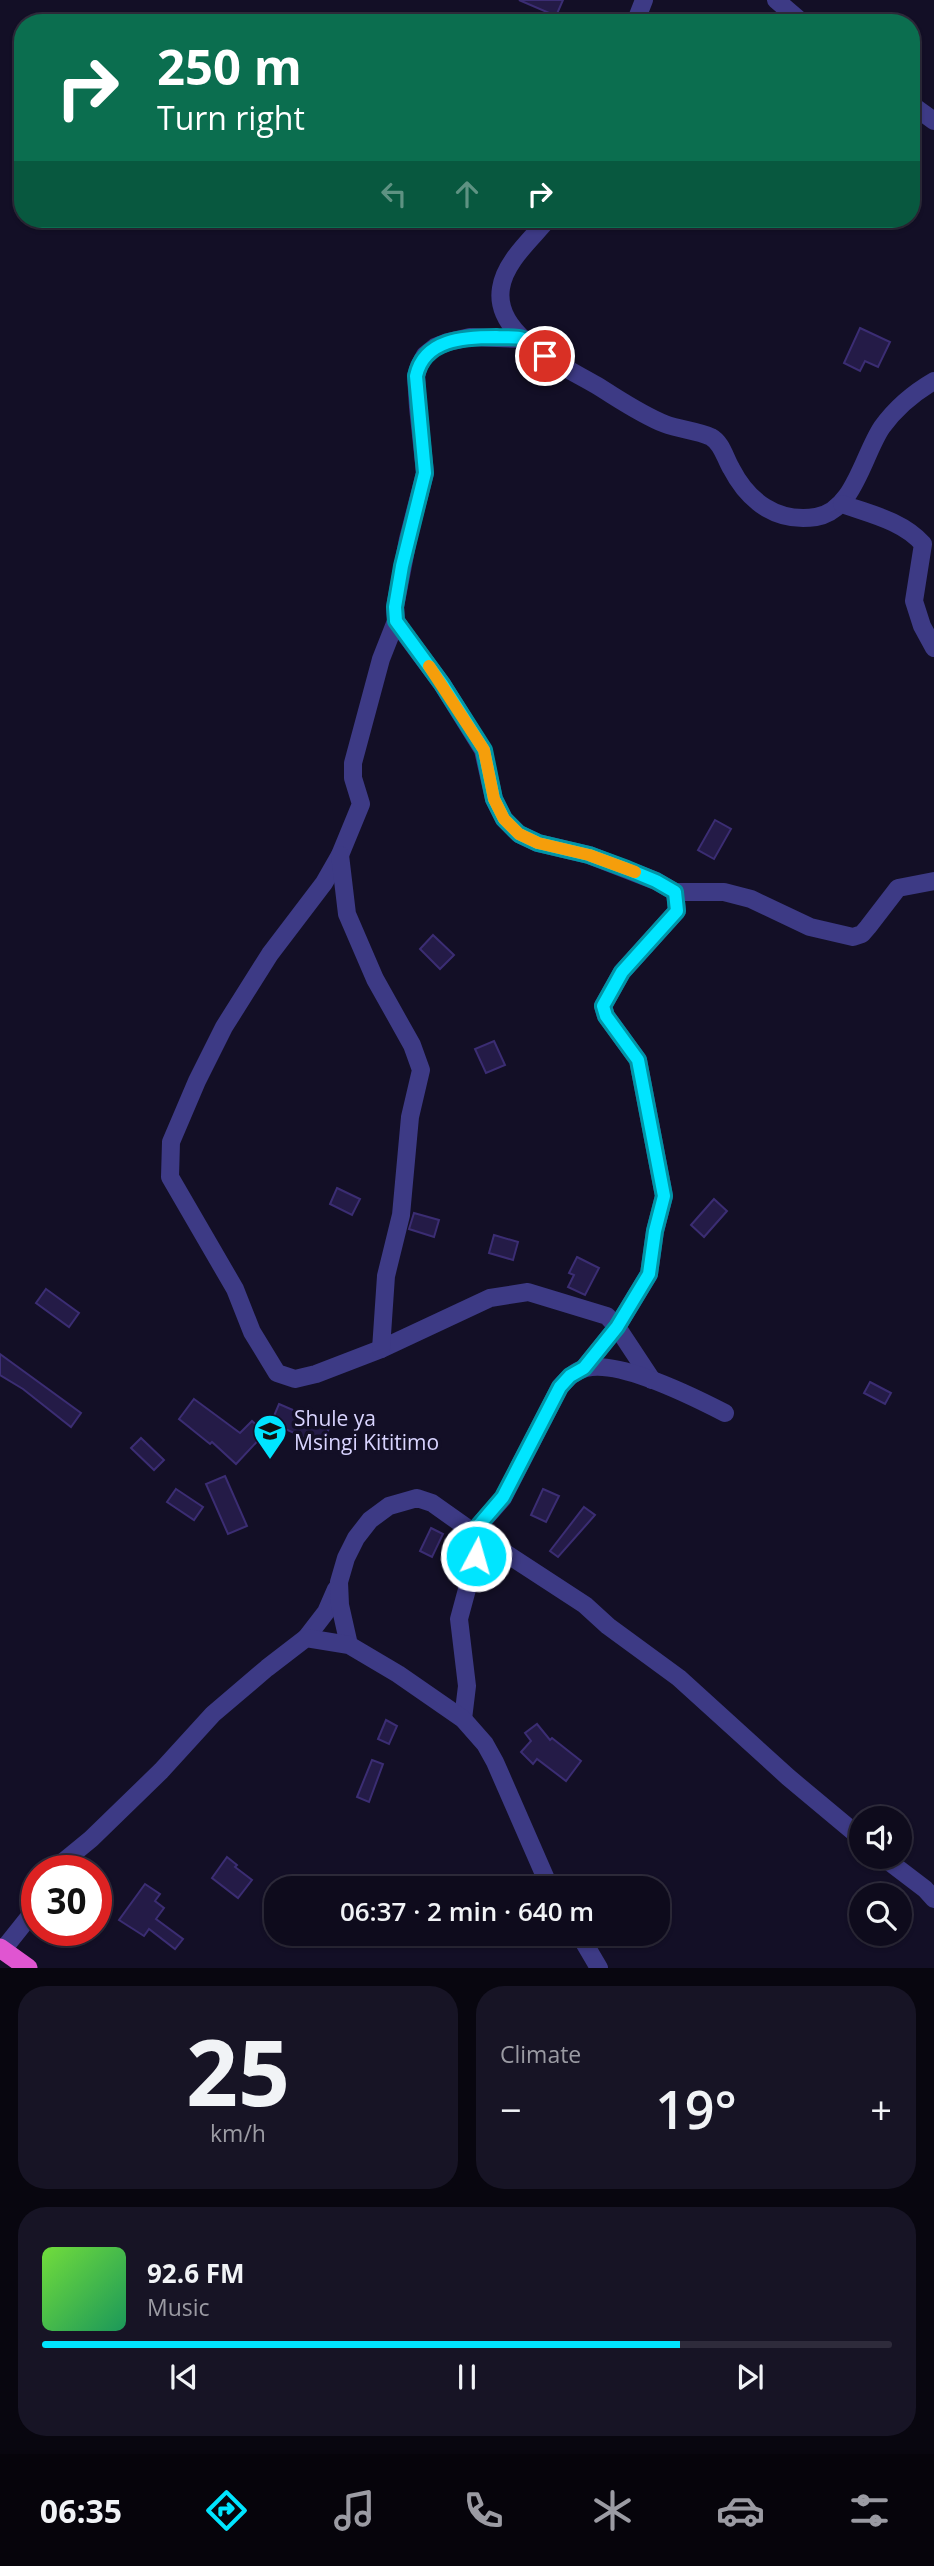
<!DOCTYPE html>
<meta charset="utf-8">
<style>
:root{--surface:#0e0b1c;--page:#171425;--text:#f1f3f6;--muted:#9b9ba3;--line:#2e2b3b;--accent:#00e5ff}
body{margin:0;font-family:"Open Sans",sans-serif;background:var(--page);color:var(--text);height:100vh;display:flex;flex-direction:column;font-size:26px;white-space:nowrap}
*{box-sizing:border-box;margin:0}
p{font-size:23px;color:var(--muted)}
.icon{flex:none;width:38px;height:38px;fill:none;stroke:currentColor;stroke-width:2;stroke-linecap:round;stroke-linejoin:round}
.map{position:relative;height:1968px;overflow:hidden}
.sheet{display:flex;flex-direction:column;gap:18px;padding:18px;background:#08060f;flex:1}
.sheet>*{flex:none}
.banner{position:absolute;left:14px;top:14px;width:906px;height:214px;border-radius:28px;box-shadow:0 2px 5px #0004,0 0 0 2px var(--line);background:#0b6e4f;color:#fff;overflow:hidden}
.buttons{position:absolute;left:849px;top:1806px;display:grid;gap:14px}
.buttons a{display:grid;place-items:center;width:63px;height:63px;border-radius:50%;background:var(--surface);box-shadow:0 2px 5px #0004,0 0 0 2px var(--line);font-size:35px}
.speed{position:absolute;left:21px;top:1855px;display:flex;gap:14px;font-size:35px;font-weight:700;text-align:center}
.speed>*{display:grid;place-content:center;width:91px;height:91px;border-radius:50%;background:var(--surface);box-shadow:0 2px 5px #0004,0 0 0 2px var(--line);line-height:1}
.speed .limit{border:10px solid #d22;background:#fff;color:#111}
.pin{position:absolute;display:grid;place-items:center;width:60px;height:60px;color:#fff;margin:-30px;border:4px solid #fff;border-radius:50%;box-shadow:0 2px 7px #0007}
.me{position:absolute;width:77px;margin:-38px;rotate:6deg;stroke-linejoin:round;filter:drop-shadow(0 0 5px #0008)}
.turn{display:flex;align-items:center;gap:24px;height:147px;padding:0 28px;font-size:32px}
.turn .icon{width:91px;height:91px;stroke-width:2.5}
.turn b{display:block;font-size:49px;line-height:60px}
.lanes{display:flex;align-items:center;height:66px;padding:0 28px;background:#0003;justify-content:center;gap:35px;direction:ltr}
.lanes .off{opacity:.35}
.big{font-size:52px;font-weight:600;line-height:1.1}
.sheet .card{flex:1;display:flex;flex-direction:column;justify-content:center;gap:10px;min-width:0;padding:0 24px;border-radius:28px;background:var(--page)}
.sheet .dial{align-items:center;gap:0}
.dial b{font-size:91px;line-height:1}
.song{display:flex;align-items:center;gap:21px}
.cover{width:84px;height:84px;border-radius:10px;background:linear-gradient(135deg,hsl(100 70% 55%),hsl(150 70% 35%))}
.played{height:7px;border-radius:4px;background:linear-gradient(90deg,var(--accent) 75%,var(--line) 75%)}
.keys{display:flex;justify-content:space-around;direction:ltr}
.heat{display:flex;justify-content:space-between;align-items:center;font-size:38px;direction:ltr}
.sheet .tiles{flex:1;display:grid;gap:18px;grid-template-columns:1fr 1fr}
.card:last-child{grid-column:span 2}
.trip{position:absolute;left:264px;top:1876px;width:406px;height:70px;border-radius:28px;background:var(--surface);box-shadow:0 2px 5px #0004,0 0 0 2px var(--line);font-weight:600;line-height:70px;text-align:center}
.tabs{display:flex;height:112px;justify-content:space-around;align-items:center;background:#06040b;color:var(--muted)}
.tabs .icon{width:49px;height:49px}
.tabs .selected{color:var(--accent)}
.tabs b{font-size:32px;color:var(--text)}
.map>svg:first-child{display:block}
.building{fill:#241b47;stroke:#3b2d73;stroke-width:2}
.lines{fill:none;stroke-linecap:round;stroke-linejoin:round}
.minor{stroke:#3d3a85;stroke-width:18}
.trunk{stroke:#e055d1;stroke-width:19}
.route-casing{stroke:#0095a6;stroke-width:18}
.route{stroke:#00e5ff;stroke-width:12}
.slow{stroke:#f59e0b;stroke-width:12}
.labels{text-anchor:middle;stroke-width:7;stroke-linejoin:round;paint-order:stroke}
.poi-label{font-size:21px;fill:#d9d4ff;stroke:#130f26;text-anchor:start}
</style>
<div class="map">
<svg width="934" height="1968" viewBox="0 0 934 1968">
<rect width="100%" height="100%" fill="#130f26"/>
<g class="building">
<path d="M519,0h44l-7,16z"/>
<path d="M860,328l30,14 -12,25 -13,-6 -5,10 -16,-8z"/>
<path d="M715,820l16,9 -17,30 -16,-9z"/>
<path d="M433,935l21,20 -14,14 -20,-20z"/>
<path d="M494,1041l11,24 -19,8 -11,-24z"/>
<path d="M337,1188l23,11 -8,16 -22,-11z"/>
<path d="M714,1199l13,12 -23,26 -13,-12z"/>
<path d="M414,1213l25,7 -5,17 -25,-8z"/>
<path d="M494,1235l24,7 -5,18 -24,-7z"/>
<path d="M577,1257l22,11 -14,27 -17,-8 6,-12 -5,-2z"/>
<path d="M46,1289l33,24 -10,14 -33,-24z"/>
<path d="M0,1354l81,59 -10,14 -48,-38 -23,-14z"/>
<path d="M870,1382l21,11 -6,11 -21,-11z"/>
<path d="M194,1399l46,34 12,-12 13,12 -29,31 -24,-22 -2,2 -31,-25z"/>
<path d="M279,1404l51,22 -8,19 -51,-22z"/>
<path d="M141,1438l23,22 -10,10 -23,-22z"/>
<path d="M225,1476l22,50 -19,8 -22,-50z"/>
<path d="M176,1489l27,18 -9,13 -27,-18z"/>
<path d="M543,1489l16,7 -13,26 -15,-7z"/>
<path d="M584,1507l11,8 -37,42 -8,-6z"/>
<path d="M431,1528l12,6 -11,23 -12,-6z"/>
<path d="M386,1720l11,6 -8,18 -11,-5z"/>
<path d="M537,1724l13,16 2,-2 29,23 -15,20 -29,-22 -4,5 -12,-12 10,-11 -6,-8z"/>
<path d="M372,1760l11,4 -14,38 -12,-5z"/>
<path d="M227,1857l10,8 -2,2 17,13 -14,18 -26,-20z"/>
<path d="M145,1884l15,10 -5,7 9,7 -8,11 27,20 -8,10 -26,-20 -5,7 -25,-16z"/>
</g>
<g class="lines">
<g class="minor">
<path d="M776,0l27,23"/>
<path d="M635,23l9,-23"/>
<path d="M912,105l22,16"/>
<path d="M548,219c-16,20 -43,42 -47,69 -8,48 63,78 95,97 23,14 44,29 69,39 15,6 32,6 46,13 11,6 14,21 20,31 17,33 45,55 85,49 38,-6 47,-62 66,-90 13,-18 33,-35 52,-46"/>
<path d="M523,339l-53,-2 -22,5 -13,5 -10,8 -6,11 -3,10 2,31 7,66 -17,66 -13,68 1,14 6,9 40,54 41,66 11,49 10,20 15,15 19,9 51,12 67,26 19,11h49l27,7 59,28 43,10 9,-3 6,-7 30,-39 36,-7"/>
<path d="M842,504c28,10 61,17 81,40l-9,57 8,25 12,22"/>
<path d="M396,621l-15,38 -28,104v15l8,26 -21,51 -16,28 -54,71 -46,73 -27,54 -26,61 -1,35 65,112 17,43 25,41 18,6 21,-5 65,-25 109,-51 38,-6 79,24 10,11 35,53"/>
<path d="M340,855l7,59 28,65 37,66 9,25 -11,47 -9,98 -15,61 -5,73"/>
<path d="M584,1368l33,-41 32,-53 6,-43 9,-35 -26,-136 -32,-44 -3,-10 19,-34 55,-61 -2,-19"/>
<path d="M306,1638l20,-26 10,-23"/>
<path d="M349,1645l-9,-40 -1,-23 7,-24 10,-20 14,-18 19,-14 28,-8 15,5 41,29 112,73 23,21 71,52 109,99 73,61"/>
<path d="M463,1719l4,-33 -8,-67 17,-63 -3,-24 30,-34 57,-111c7,-8 14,-16 26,-19 34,-8 108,29 139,45"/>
<path d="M883,1857l42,32 9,10"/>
<path d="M52,1871l39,-32 70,-68 52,-57 54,-46 39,-30 43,7 49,29 65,45 22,25 10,18 55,126"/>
<path d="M579,1934l20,34"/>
<path d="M2,1951l27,-34 8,-17"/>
</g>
<path class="trunk" d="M0,1948l28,20"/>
</g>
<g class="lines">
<defs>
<path id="route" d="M476,1556l-3,-24 30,-35 57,-110 10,-11 14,-8 33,-41 32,-53 6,-43 9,-35 -26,-136 -32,-44 -3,-10 19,-34 55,-61 -2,-19 -19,-11 -29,-12 -38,-14 -51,-12 -19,-9 -15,-15 -10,-20 -10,-49 -42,-66 -46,-63 -1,-14 7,-41 23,-93 -9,-97c8,-37 48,-39 80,-39 8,1 21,-1 27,2 8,4 15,12 22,17"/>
</defs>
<use href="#route" class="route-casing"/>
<use href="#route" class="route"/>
<path class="slow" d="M429,666l55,84 10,49 10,20 15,15 19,9 51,12 46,17"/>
</g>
<defs>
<symbol id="school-pin" viewBox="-11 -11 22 30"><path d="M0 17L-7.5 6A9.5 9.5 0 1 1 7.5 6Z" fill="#00e5ff" stroke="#130f26"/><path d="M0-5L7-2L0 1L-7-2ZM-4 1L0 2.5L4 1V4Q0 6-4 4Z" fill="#111"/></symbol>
</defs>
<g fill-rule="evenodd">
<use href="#school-pin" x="251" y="1412" width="38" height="52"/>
</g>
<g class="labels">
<g class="poi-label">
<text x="294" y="1426">Shule ya<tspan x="294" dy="24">Msingi Kititimo</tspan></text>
</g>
</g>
</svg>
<div class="buttons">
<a><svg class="icon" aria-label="sound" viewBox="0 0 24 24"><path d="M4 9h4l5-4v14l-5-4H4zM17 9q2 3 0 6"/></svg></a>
<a><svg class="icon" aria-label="search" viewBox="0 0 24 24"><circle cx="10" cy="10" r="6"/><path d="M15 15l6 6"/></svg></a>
</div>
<div class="speed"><div class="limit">30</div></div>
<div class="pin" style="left:545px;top:356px;background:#d93025"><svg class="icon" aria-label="arrive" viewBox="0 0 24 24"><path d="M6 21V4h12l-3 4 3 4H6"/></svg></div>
<svg class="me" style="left:476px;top:1556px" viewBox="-20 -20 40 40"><circle r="17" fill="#00e5ff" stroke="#fff" stroke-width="3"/><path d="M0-11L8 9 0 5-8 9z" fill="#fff"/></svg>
<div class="trip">06:37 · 2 min · 640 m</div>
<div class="banner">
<div class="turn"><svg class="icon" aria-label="right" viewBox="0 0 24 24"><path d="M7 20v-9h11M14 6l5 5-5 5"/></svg><div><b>250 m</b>Turn right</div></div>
<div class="lanes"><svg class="icon off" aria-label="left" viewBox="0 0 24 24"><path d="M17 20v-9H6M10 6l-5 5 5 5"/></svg><svg class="icon off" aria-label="ahead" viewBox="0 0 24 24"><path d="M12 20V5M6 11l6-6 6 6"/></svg><svg class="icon" aria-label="right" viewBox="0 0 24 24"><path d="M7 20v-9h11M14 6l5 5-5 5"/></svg></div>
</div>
</div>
<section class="sheet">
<div class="tiles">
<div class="card dial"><b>25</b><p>km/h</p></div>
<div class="card"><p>Climate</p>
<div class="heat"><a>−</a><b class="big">19°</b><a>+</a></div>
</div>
<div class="card">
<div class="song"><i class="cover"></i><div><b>92.6 FM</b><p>Music</p></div></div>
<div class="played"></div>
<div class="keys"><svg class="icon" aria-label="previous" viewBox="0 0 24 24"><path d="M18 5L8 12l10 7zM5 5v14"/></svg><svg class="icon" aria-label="pause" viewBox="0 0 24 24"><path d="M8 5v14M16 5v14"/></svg><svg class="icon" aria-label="next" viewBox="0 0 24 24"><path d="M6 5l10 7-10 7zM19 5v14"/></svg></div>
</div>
</div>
</section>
<nav class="tabs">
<b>06:35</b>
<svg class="icon selected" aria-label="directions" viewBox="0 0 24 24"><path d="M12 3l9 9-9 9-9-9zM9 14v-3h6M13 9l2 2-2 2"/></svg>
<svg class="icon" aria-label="music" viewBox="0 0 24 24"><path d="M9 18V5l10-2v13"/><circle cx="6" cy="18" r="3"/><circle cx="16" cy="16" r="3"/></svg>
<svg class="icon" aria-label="phone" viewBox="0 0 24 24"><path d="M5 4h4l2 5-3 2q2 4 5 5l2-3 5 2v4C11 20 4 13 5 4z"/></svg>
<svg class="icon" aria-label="climate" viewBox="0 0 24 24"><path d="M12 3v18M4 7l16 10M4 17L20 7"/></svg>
<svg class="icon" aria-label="car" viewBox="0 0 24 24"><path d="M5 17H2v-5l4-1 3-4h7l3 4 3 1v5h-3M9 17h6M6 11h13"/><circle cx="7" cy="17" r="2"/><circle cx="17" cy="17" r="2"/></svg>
<svg class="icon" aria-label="filters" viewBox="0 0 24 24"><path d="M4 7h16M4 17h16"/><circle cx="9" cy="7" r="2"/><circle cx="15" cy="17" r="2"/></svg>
</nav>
